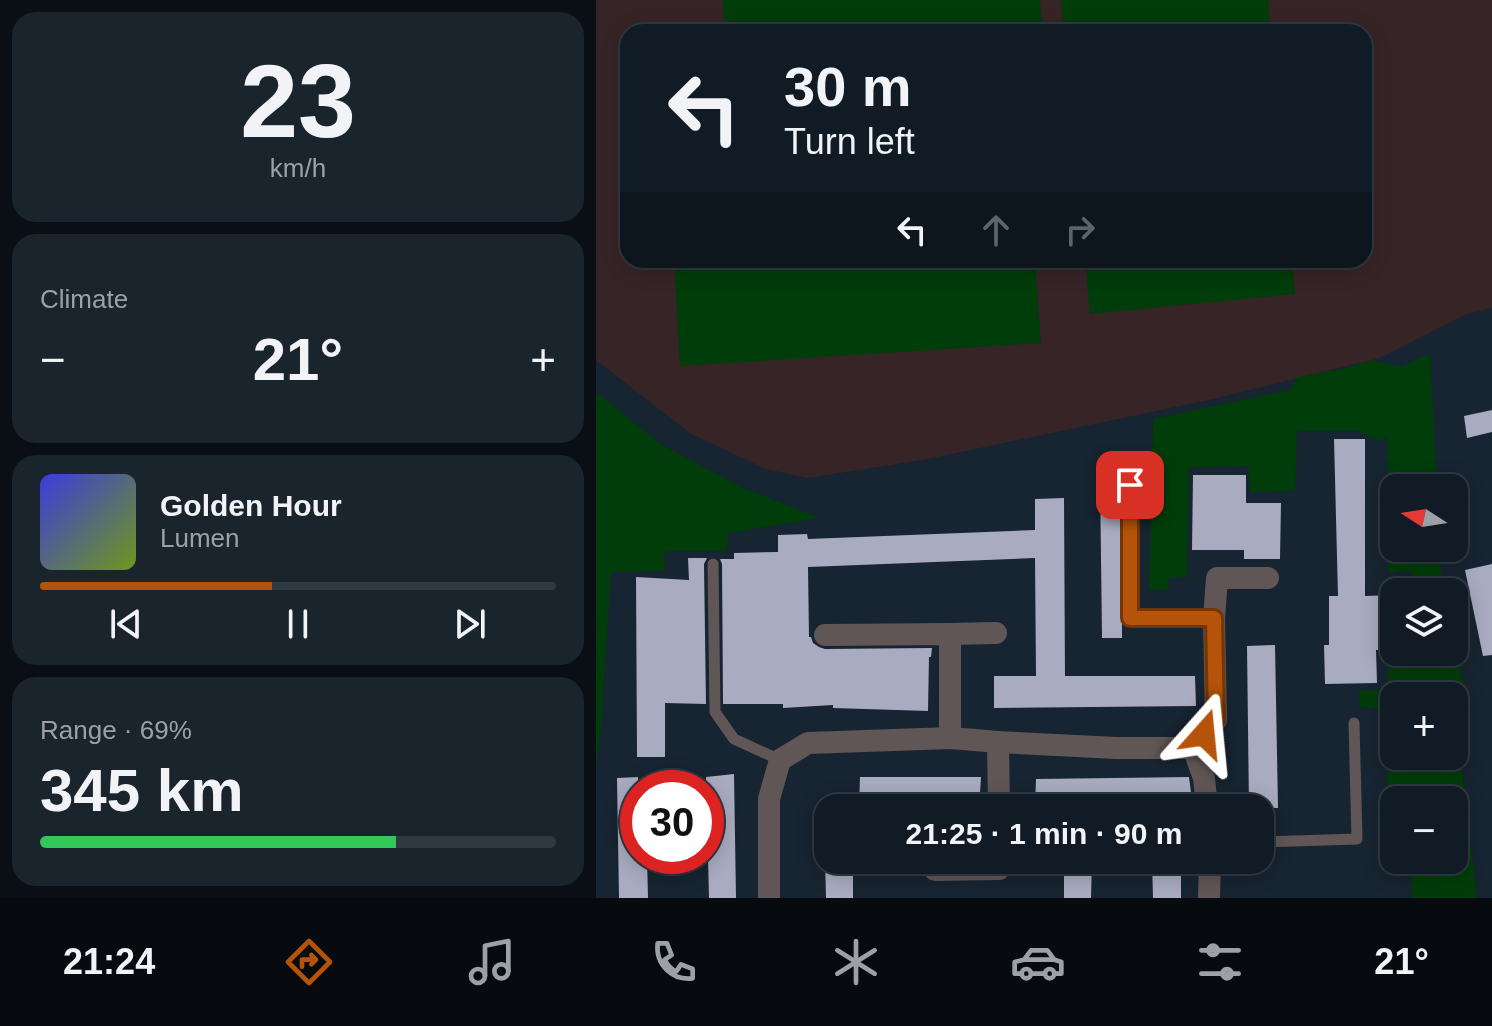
<!DOCTYPE html>
<meta charset="utf-8">
<style>
:root{--surface:#111b25;--page:#1a242d;--text:#f1f3f6;--muted:#9ca1a7;--line:#303942;--accent:#b45309}
body{margin:0;font-family:Helvetica,sans-serif;background:var(--page);color:var(--text);height:100vh;display:flex;flex-direction:column;font-size:30px;white-space:nowrap}
*{box-sizing:border-box;margin:0}
p{font-size:26px;color:var(--muted)}
.icon{flex:none;width:44px;height:44px;fill:none;stroke:currentColor;stroke-width:2;stroke-linecap:round;stroke-linejoin:round}
.map{position:relative;flex:1;overflow:hidden}
.sheet{display:flex;flex-direction:column;gap:12px;padding:12px;background:#090f14;width:596px}
.sheet>*{flex:none}
.guide{position:absolute;left:24px;top:24px;width:752px;height:244px;border-radius:24px;box-shadow:0 4px 20px #0003,0 0 0 2px var(--line);background:#111b25;color:var(--text);overflow:hidden}
.needle{width:52px;rotate:282deg}
.controls{position:absolute;left:784px;top:474px;display:grid;gap:16px}
.controls a{display:grid;place-items:center;width:88px;height:88px;border-radius:16px;background:var(--surface);box-shadow:0 4px 20px #0003,0 0 0 2px var(--line);font-size:40px}
.speed{position:absolute;left:24px;top:770px;display:flex;gap:16px;font-size:40px;font-weight:700;text-align:center}
.speed>*{display:grid;place-content:center;width:104px;height:104px;border-radius:50%;background:var(--surface);box-shadow:0 4px 20px #0003,0 0 0 2px var(--line);line-height:1}
.speed .limit{border:12px solid #d22;background:#fff;color:#111}
.pin{position:absolute;display:grid;place-items:center;width:68px;height:68px;color:#fff;margin:-34px;border-radius:16px;box-shadow:0 4px 12px #0006}
.me{position:absolute;width:88px;margin:-44px;rotate:18deg;stroke-linejoin:round;filter:drop-shadow(0 0 6px #0008)}
.turn{display:flex;align-items:center;gap:28px;height:168px;padding:0 32px;font-size:36px}
.turn .icon{width:104px;height:104px;stroke-width:2.5}
.turn b{display:block;font-size:56px;line-height:68px}
.lanes{display:flex;align-items:center;height:76px;padding:0 32px;background:#0003;justify-content:center;gap:40px;direction:ltr}
.lanes .off{opacity:.35}
.big{font-size:60px;font-weight:600;line-height:1.1}
.sheet .tile{flex:1;display:flex;flex-direction:column;justify-content:center;gap:12px;min-width:0;padding:0 28px;border-radius:24px;background:var(--page)}
.sheet .dial{align-items:center;gap:0}
.dial b{font-size:104px;line-height:1}
.song{display:flex;align-items:center;gap:24px}
.cover{width:96px;height:96px;border-radius:12px;background:linear-gradient(135deg,hsl(240 70% 55%),hsl(80 70% 35%))}
.played{height:8px;border-radius:4px;background:linear-gradient(90deg,var(--accent) 45%,var(--line) 45%)}
.keys{display:flex;justify-content:space-around;direction:ltr}
.heat{display:flex;justify-content:space-between;align-items:center;font-size:44px;direction:ltr}
.charge{height:12px;border-radius:6px;background:linear-gradient(90deg,#34c759 69%,var(--line) 0)}
.trip{position:absolute;left:218px;top:794px;width:460px;height:80px;border-radius:24px;background:var(--surface);box-shadow:0 4px 20px #0003,0 0 0 2px var(--line);font-weight:600;line-height:80px;text-align:center}
.dock{display:flex;height:128px;justify-content:space-around;align-items:center;background:#070b0f;color:var(--muted)}
.dock .icon{width:56px;height:56px}
.dock .current{color:var(--accent)}
.dock b{font-size:36px;color:var(--text)}
main{display:flex;flex:1;min-height:0}
.map>svg:first-child{display:block}
.education{fill:#372426;fill-rule:evenodd}
.green{fill:#003d0a;fill-rule:evenodd}
.building{fill:#a9abc0}
.lines{fill:none;stroke-linecap:round;stroke-linejoin:round}
.service{stroke:#605655;stroke-width:11}
.minor{stroke:#605655;stroke-width:22}
.route-casing{stroke:#753606;stroke-width:20}
.route{stroke:#b45309;stroke-width:14}
</style>
<main>
<section class="sheet">
<div class="tile dial"><b>23</b><p>km/h</p></div>
<div class="tile"><p>Climate</p>
<div class="heat"><a>−</a><b class="big">21°</b><a>+</a></div>
</div>
<div class="tile">
<div class="song"><i class="cover"></i><div><b>Golden Hour</b><p>Lumen</p></div></div>
<div class="played"></div>
<div class="keys"><svg class="icon" aria-label="previous" viewBox="0 0 24 24"><path d="M18 5L8 12l10 7zM5 5v14"/></svg><svg class="icon" aria-label="pause" viewBox="0 0 24 24"><path d="M8 5v14M16 5v14"/></svg><svg class="icon" aria-label="next" viewBox="0 0 24 24"><path d="M6 5l10 7-10 7zM19 5v14"/></svg></div>
</div>
<div class="tile"><p>Range · 69%</p><b class="big">345 km</b><div class="charge"></div></div>
</section>
<div class="map">
<svg width="896" height="898" viewBox="0 0 896 898">
<rect width="100%" height="100%" fill="#172431"/>
<path class="education" d="M0,0h896v308l-25,6 -87,44 -167,41 -285,60 -120,19 -42,-9 -75,-35 -95,-74zM32,32h736v228h-736z"/>
<g class="green">
<path d="M126,0h318l3,32h-318z"/>
<path d="M465,0h207l3,32h-207z"/>
<path d="M78,260h361l6,83 -361,23z"/>
<path d="M489,260h207l3,34 -205,20z"/>
<path d="M834,354l7,134h-43v60h46l2,44h-29l-1,-21 -23,2 -2,-136 -9,4 -19,-10h-62l-2,60 -45,1 -2,-26 -59,1 -2,110 -18,1 -1,12 -19,-1 4,-170 137,-29 8,-13 48,-9 27,-8 26,7z"/>
<path d="M0,392l66,53 79,42 79,31 -91,15 -2,18h-62l-1,20 -53,1 -11,168 -4,26z"/>
<path d="M858,643l14,59 -8,51 17,145h-65l-2,-38h44v-60h-60v45h-11l5,-63 -6,-73 -22,-2 -1,-16 27,-1 3,-25 27,1v-14h38zM858,696v60h-60v-60z"/>
</g>
<g class="building">
<path d="M896,410v22l-25,6 -3,-22z"/>
<path d="M738,439h31v157l29,-1v54l-18,1 1,33 -52,1 -1,-39h5v-49h9z"/>
<path d="M597,475h53v28h35l-1,56h-36v-9h-52z"/>
<path d="M504,478h23l-1,7v153h-20z"/>
<path d="M468,498l1,178h130l1,30 -202,2v-32h42l-1,-118 -227,9 1,70h2l2,6 6,4 6,2 107,-1 -1,9h-2l-1,54 -95,-3v-3l-50,3v-4h-60l-1,-140 -2,-5h14v-6l44,-1v-17l29,-1 1,5 227,-9v-31z"/>
<path d="M92,558h19l-3,6 2,140 -41,-1v54h-28l-1,-180 53,3z"/>
<path d="M896,564v91l-9,1 -18,-86z"/>
<path d="M679,645l3,163h-29l-2,-162z"/>
<path d="M138,774l2,124h-27l-3,-121z"/>
<path d="M42,777v79h9l1,42h-29l-2,-120z"/>
<path d="M264,777h121l-2,31h-120z"/>
<path d="M593,777l4,31h-158l1,-29z"/>
<path d="M229,860h28v38h-27z"/>
<path d="M468,860h28l-1,38h-27z"/>
<path d="M556,860h29v38h-28z"/>
</g>
<g class="lines">
<g class="service">
<path d="M534,485v133h84"/>
<path d="M117,564l2,148 19,27 46,21"/>
<path d="M664,842l97,-3 -3,-116"/>
</g>
<g class="minor">
<path d="M354,634l46,-1"/>
<path d="M229,635l125,-1v104"/>
<path d="M402,742l1,66"/>
<path d="M597,748l23,-28 -2,-102 3,-40h51"/>
<path d="M339,870l64,-1v-9"/>
<path d="M173,898v-99l11,-39 28,-17 143,-5 47,4 118,6h77l11,30 3,30"/>
<path d="M613,898l1,-38"/>
</g>
</g>
<g class="lines">
<defs>
<path id="route" d="M534,485v133h84l2,102 -12,14"/>
</defs>
<use href="#route" class="route-casing"/>
<use href="#route" class="route"/>
</g>
</svg>
<div class="controls">
<a><svg class="needle" viewBox="-14 -14 28 28"><path d="M0-13l5 13h-10z" fill="#e53935"/><path d="M0 13l5-13h-10z" fill="#9ca1a7"/></svg></a>
<a><svg class="icon" aria-label="layers" viewBox="0 0 24 24"><path d="M12 4l9 5-9 5-9-5zM3 14l9 5 9-5"/></svg></a>
<a>+</a>
<a>−</a>
</div>
<div class="speed"><div class="limit">30</div></div>
<div class="pin" style="left:534px;top:485px;background:#d93025"><svg class="icon" aria-label="arrive" viewBox="0 0 24 24"><path d="M6 21V4h12l-3 4 3 4H6"/></svg></div>
<svg class="me" style="left:608px;top:734px" viewBox="-20 -20 40 40"><path d="M0-17L14 15 0 8-14 15z" fill="#b45309" stroke="#fff" stroke-width="4"/></svg>
<div class="trip">21:25 · 1 min · 90 m</div>
<div class="guide">
<div class="turn"><svg class="icon" aria-label="left" viewBox="0 0 24 24"><path d="M17 20v-9H6M10 6l-5 5 5 5"/></svg><div><b>30 m</b>Turn left</div></div>
<div class="lanes"><svg class="icon" aria-label="left" viewBox="0 0 24 24"><path d="M17 20v-9H6M10 6l-5 5 5 5"/></svg><svg class="icon off" aria-label="ahead" viewBox="0 0 24 24"><path d="M12 20V5M6 11l6-6 6 6"/></svg><svg class="icon off" aria-label="right" viewBox="0 0 24 24"><path d="M7 20v-9h11M14 6l5 5-5 5"/></svg></div>
</div>
</div>
</main>
<nav class="dock">
<b>21:24</b>
<svg class="icon current" aria-label="directions" viewBox="0 0 24 24"><path d="M12 3l9 9-9 9-9-9zM9 14v-3h6M13 9l2 2-2 2"/></svg>
<svg class="icon" aria-label="music" viewBox="0 0 24 24"><path d="M9 18V5l10-2v13"/><circle cx="6" cy="18" r="3"/><circle cx="16" cy="16" r="3"/></svg>
<svg class="icon" aria-label="phone" viewBox="0 0 24 24"><path d="M5 4h4l2 5-3 2q2 4 5 5l2-3 5 2v4C11 20 4 13 5 4z"/></svg>
<svg class="icon" aria-label="climate" viewBox="0 0 24 24"><path d="M12 3v18M4 7l16 10M4 17L20 7"/></svg>
<svg class="icon" aria-label="car" viewBox="0 0 24 24"><path d="M5 17H2v-5l4-1 3-4h7l3 4 3 1v5h-3M9 17h6M6 11h13"/><circle cx="7" cy="17" r="2"/><circle cx="17" cy="17" r="2"/></svg>
<svg class="icon" aria-label="filters" viewBox="0 0 24 24"><path d="M4 7h16M4 17h16"/><circle cx="9" cy="7" r="2"/><circle cx="15" cy="17" r="2"/></svg>
<b>21°</b>
</nav>
